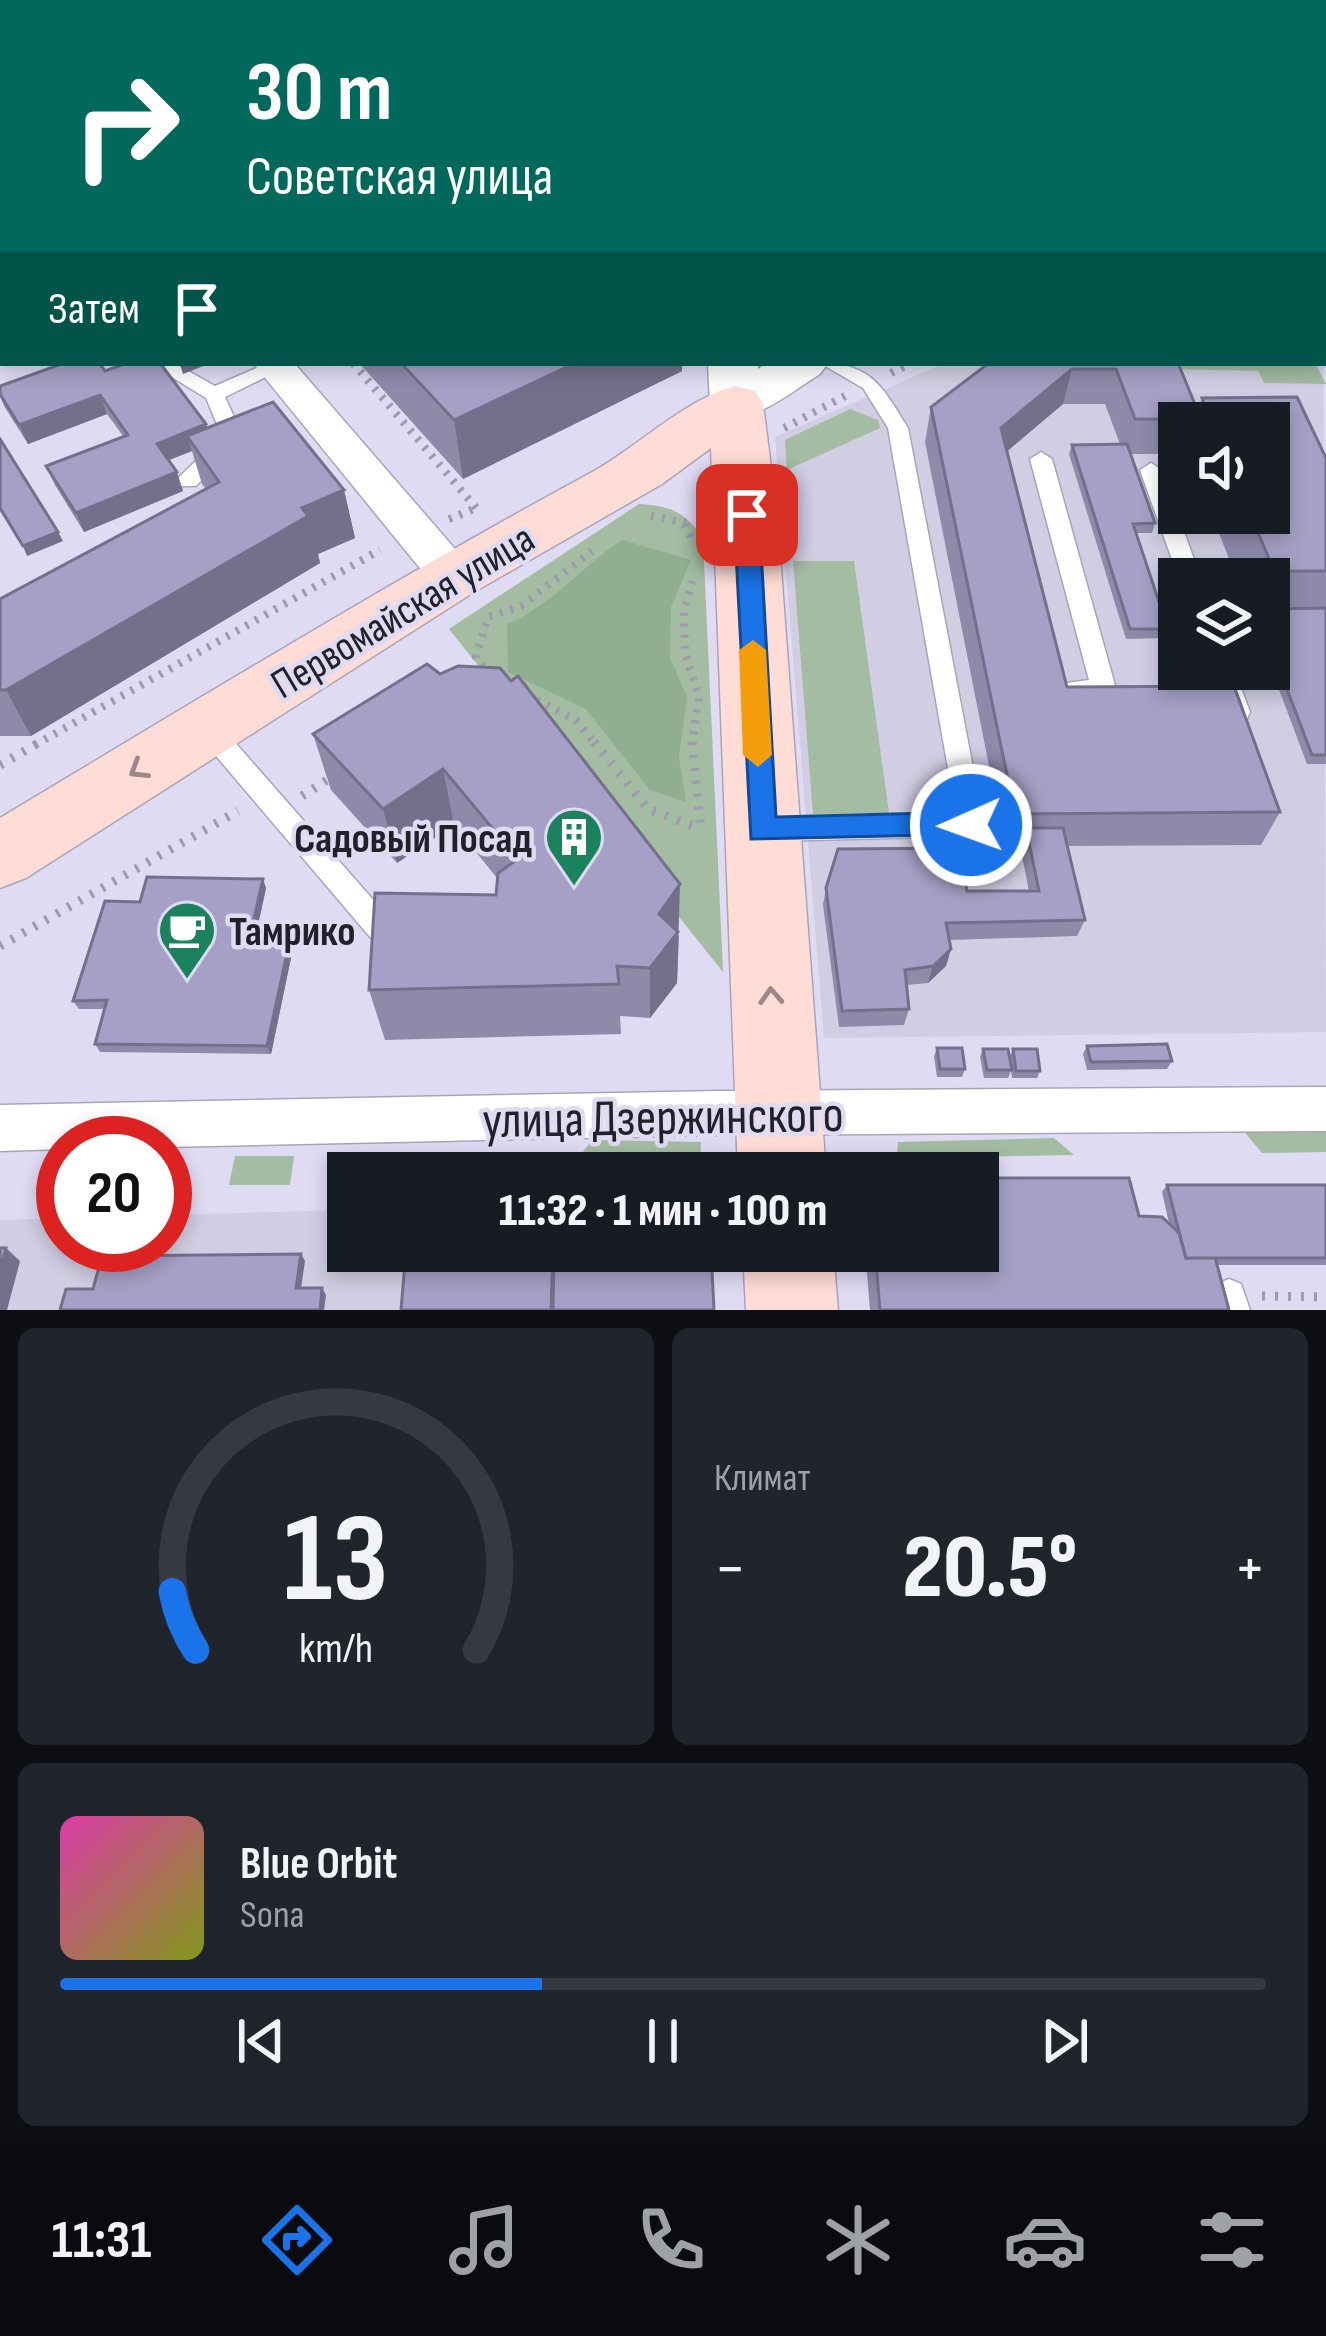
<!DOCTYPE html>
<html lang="ru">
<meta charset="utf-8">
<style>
:root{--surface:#171b24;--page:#20242c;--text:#f1f3f6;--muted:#9ea1a6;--line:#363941;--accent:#1a73e8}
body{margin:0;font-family:"Sofia Sans Condensed",sans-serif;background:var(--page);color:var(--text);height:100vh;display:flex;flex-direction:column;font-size:45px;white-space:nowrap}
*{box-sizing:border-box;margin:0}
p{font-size:39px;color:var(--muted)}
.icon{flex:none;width:66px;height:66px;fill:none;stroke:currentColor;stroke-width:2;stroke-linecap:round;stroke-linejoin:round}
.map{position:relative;height:1310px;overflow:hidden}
.sheet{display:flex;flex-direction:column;gap:18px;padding:18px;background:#0d0f14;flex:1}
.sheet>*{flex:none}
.top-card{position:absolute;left:0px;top:0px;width:1326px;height:366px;box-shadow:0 6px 18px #0003;background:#00695c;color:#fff;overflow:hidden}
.controls{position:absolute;left:1158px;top:402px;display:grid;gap:24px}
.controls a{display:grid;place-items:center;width:132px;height:132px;border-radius:0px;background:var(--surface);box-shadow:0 6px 18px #0003;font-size:60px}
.speed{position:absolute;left:36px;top:1116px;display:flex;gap:24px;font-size:60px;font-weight:700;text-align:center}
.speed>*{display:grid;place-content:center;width:156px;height:156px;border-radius:50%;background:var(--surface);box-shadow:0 6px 18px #0003;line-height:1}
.speed .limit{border:18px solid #d22;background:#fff;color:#111}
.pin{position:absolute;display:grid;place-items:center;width:102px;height:102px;color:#fff;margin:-51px;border-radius:24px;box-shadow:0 6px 18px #0006}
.me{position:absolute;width:132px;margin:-66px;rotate:268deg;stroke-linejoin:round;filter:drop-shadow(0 0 9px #0008)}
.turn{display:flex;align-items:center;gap:42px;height:252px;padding:0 48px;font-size:54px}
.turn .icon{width:156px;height:156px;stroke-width:2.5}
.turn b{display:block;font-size:84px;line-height:102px}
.then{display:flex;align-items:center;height:114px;padding:0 48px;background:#0003;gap:24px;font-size:45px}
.big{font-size:90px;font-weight:800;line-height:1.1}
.sheet .tile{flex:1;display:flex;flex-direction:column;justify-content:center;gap:18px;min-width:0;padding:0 42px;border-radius:18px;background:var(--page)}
.sheet .dial{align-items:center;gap:0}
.dial svg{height:312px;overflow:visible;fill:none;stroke:var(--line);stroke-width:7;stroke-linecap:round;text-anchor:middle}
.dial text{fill:var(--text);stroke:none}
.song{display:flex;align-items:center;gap:36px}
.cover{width:144px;height:144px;border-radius:18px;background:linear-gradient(135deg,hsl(320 70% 55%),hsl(70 70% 35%))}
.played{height:12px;border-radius:6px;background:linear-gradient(90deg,var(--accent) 40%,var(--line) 40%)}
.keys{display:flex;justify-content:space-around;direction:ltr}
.heat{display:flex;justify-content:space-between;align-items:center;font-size:66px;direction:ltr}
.sheet .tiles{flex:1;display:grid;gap:18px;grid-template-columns:1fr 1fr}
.tile:last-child{grid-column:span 2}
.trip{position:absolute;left:327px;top:1152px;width:672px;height:120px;border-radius:0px;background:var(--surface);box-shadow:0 6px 18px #0003;font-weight:800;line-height:120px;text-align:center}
.menu{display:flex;height:192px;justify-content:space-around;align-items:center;background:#090b0e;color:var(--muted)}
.menu .icon{width:84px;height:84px}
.menu .on{color:var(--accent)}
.menu b{font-size:54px;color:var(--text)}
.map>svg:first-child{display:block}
.commercial{fill:#d1cee3;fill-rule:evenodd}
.green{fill:#a3bca2}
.forest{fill:#90ae90}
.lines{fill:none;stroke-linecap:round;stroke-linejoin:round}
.service-casing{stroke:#a8a5bb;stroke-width:3}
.pedestrian-casing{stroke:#a8a5bb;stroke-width:3}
.minor-casing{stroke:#a8a5bb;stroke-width:3}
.tertiary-casing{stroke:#a8a5bb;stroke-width:3}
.secondary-casing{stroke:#a8a5bb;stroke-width:3}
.path-far2{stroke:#9e9bae;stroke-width:4.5;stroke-dasharray:1.5 6;stroke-linecap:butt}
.path-far1{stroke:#9e9bae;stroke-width:8;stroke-dasharray:3 8;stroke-linecap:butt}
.path{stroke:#9e9bae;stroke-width:9;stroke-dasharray:3 10;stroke-linecap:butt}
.service{fill:#fff;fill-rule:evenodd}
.pedestrian{fill:#fff;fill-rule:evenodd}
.minor{fill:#fff;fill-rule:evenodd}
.tertiary{fill:#fff;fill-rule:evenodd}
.secondary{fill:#ffdcd5;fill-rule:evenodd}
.wall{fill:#8f8aaa}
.shaded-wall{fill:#74708b}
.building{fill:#a6a0c6;stroke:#74708b;stroke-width:3}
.oneway{stroke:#9c8888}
.route{fill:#1a73e8;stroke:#114b97;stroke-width:3}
.slow{fill:#f59e0b}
.labels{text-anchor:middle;stroke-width:9;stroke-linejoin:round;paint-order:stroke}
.street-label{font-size:42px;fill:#222129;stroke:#dfdbf3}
.poi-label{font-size:42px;font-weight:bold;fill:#222129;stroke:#dfdbf3;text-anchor:end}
.near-street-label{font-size:51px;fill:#222129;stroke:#dfdbf3}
</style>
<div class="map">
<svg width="1326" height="1310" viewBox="0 0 1326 1310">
<rect width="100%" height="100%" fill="#dfdbf3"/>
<g class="commercial">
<path d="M1323,297l3,735 -502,6 -49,-601 170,-74h378zM1179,423h90v90h-90zM1179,579h90v90h-90z"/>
<path d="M348,1210v41h366v59h-714v-90l63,-2v27h102v-30z"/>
</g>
<g class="green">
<path d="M1165,363h150l11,21 -62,-1 -6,-12 -90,-2z"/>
<path d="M850,409l28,11 2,8 -93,42 -2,-30z"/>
<path d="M639,504c32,2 47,8 64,35l20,433 -274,-343z"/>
<path d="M793,561h61l35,252 -76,1z"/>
<path d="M1237,1123h89v29l-64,1z"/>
<path d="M1054,1138l20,17 -177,3 1,-16z"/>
<path d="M592,1140l109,2 -1,31h-133z"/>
<path d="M362,1152l139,3 -15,18h-127z"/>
<path d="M235,1156h59l-4,29h-61z"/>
</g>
<path class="forest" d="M622,540l69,20 -20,47 -1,51 17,39 -8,60 7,45 -36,-12 -64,-81 -78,-37 -1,-48c44,-18 75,-58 115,-84z"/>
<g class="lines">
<defs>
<g id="service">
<path d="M285,0h16l2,3h-16z"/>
<path d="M706,0h115l-117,3z"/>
<path d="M149,363h25l41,23 53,-23h15l3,4 -61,30 18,40 -47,49h-16l-3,-5 3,-5 42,-40 -16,-38z"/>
<path d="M820,363c52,0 63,25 88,65l76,397 -4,8 -9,3 -198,5 -9,-3 -4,-8 4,-8 9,-3 183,-5 -68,-386 -25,-40z"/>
<path d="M1041,452l11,7 64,230 -3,7c-14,4 -32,5 -47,1l-3,-7 3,-7 23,-3 -59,-221z"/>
<path d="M1151,463l11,7 39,109h-22l-39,-109z"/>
<path d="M1210,669h24l16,43 -3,7h-18z"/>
<path d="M208,719l9,3 173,197 4,9 -4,9 -10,3 -10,-3 -171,-201 -4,-7 4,-7z"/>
<path d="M1229,1279l12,5 9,26h-34l-4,-14 5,-12z"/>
</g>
<path id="pedestrian" d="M1326,1087v44l-606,4 -555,12v-4h-102v6l-63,2v-46l720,-14z"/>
<g id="minor">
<path d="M1157,0h28l2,3h-28z"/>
<path d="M0,18l3,1v21l-3,-1z"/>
<rect x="0" y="129" width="3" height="20"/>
<path d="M1323,257l3,1v26l-3,-1z"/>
<path d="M253,363h41l174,201 7,12 -7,12 -16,4 -16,-4z"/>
</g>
<g id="tertiary">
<rect x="693" y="0" width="36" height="3"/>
<rect x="1323" y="221" width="3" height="26"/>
<path d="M708,363h50v6l9,-6h61l-8,11c-31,19 -65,51 -103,41l-7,-11z"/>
</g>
<g id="secondary">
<path d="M735,386l20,5 8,13 14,111 49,658h-88l-27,-725 -49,36 -188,108 -448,286 -26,10v-70c197,-118 393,-238 594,-347 46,-26 90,-71 141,-85z"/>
<path d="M743,1251h90l5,59h-92z"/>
</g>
</defs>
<use href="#service" class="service-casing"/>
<use href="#pedestrian" class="pedestrian-casing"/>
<use href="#minor" class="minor-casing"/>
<use href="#tertiary" class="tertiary-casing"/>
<use href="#secondary" class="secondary-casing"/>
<path class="path-far2" d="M406,3l10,-3"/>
<g class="path-far1">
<path d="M353,363l124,146"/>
<path d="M891,373l20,-10"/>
<path d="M784,428l61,-32"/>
<path d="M651,516l36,7"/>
<path d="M449,519l30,-12"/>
<path d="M685,524l9,20"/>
<path d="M490,675l-14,-18 12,-40 33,-11 71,-55"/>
<path d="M527,695l49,25 20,25"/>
<path d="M35,745l345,-195"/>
<path d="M692,745l7,-49 -14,-44 -1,-42 9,-30"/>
</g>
<g class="path">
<path d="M594,742l54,67 53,20"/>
<path d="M692,742l9,89"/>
<path d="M0,765l40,-23"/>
<path d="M302,796l33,-21"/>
<path d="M0,946l238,-135"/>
<path d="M1262,1296l64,1"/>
</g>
<use href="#service" class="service"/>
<use href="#pedestrian" class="pedestrian"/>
<use href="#minor" class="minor"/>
<use href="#tertiary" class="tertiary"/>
<use href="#secondary" class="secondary"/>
</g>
<g class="wall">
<path d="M306,0h98l-11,3h-84z"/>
<path d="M1057,0h93l-1,3h-91z"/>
<path d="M1221,0h105v88l-3,-5v-80h-101z"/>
<path d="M359,363h323v8l-219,108z"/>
<path d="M989,363h189l20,47 4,-12 95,-1 29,61v306h-19l-38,-101v-84h-32l-26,-66h58v-90h-90v31h-49l25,69 -3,10h-16l32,96 -3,9 -39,1 -57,-185 3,-9 48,-1 -15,-40h-42l-57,48 61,235 167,-1 46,126 -19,33 -194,1 18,74 -8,16 -128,4 2,9 -5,17 -18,17 -22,2 3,24 -5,16 -65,2 -16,-122 3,-17 12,-39 122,-1 7,43h62l-9,-45 -15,1 -80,-405 6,-35z"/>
<path d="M105,371l102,57 137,62 11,48 -37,16 2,9 -289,173h-31v-137l206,-110 -4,-5 -10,-33 -23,9 14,31 -99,41 -29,-47 -9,-19 77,-30 -16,-22 -79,30 -24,-38 -4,-10v-10z"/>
<path d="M427,664l252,272 -2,47 -27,35 -30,-2 1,18 -236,6 -16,-50 127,-95 1,-17 -43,-53 -57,38 -66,-73 -18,-56z"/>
<path d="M266,888l-12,56h35l3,9 -21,101 -171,-2 -5,-8 10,-35h-26l-6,-8 67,-99z"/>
<path d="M1087,1046l85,15 -5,8 -80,1 -4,-16z"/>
<path d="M937,1048l28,21 -3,8h-25l-3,-21z"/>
<path d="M983,1049l27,7 3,-7 27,22 -3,7h-25l-1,-7 -3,7h-24l-4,-21z"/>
<path d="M1167,1185h159v80h-109l12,45h-359l-4,-49 3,-10h109l161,-35 30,7 -7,-31z"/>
</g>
<g class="shaded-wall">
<path d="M63,0h81l-11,3h-69z"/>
<path d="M220,0h37l1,3h-52z"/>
<path d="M328,0h76l-11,3h-65z"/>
<path d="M3,100v20h-3v-19z"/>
<path d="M3,319v31l-3,2v-32z"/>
<path d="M184,363h27l-28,11 -3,-10z"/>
<path d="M575,363h107v8l-219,108 -9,-59z"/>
<path d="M1072,369l-9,35 -71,60 9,-36z"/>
<path d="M100,395l7,19 -79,30 -9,-19z"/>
<path d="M206,424l6,19 -25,-7 5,15 -28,11 -7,-18z"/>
<path d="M177,472l6,19 -99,41 -8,-19z"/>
<path d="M344,490l11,48 -37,16 2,9 -289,173 -25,-46 296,-182z"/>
<path d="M58,532l5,9 -36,15 -4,-10z"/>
<path d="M443,769l11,56 -57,38 -14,-54z"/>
<path d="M263,879l3,9 -14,64 -4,-8z"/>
<path d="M680,884l-3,99 -27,35v-50l9,-54z"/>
<path d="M289,944l3,9 -21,101 -4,-8z"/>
<path d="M951,949l-5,17 -18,17 5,-17z"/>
<path d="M6,1248l14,13 -13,49h-7v-39z"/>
<path d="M301,1254l4,7 -5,34 -4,-7z"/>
<path d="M322,1288l4,7 -2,15h-4z"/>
</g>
<g class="building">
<path d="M146,0h74l-14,3h-57z"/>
<path d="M544,0h67l4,2 -67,1z"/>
<path d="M852,0h91l1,3h-92z"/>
<path d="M990,0h37l1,3h-37z"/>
<path d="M1267,0h59v46l-3,-4v-39h-54z"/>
<rect x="744" y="2" width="104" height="1"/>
<path d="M0,68l3,4v28l-3,1z"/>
<path d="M3,146v28l-3,-4v-23z"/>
<path d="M3,200v44l-3,1v-44z"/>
<path d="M0,255l3,4v60l-3,1z"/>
<path d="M64,363h35l6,8 22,-8h33l46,61 -49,20 20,28 -101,41 -30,-47 82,-31 -28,-40 -81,30 -19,-31v-8z"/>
<path d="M401,363h174l-121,57z"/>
<path d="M989,363h189l23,56h-66l-19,-50h-44l-71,59 66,259 167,-1 46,126 -265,2 -84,-407z"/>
<path d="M1297,397l29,61v113h-52l-24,-58h19v-90h-57l-10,-25z"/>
<path d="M273,402l71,88 -42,18 6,8 -302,174h-6v-91l219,-117 -32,-46z"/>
<path d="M0,439l58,93 -35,14 -23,-38z"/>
<path d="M1127,444l28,79 -22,1 35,105h-38l-58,-184z"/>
<path d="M1326,608v147h-14l-43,-113v-33z"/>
<path d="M427,664l13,10 18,-8 42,2 11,13 7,-5 162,208 -21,30 19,18 -28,36 -33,-2 2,18 -250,6 6,-97 121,2 2,-22 20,-14 -75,-90 -60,40 -70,-75z"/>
<path d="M1026,828h37l22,92 -139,3 5,26 -18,17 -28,4 4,39 -67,2 -16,-123 12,-39 122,-1 7,43h72z"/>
<path d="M147,877l116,2 -15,65h41l-22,102 -172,-2 12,-44 -34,1 32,-100 35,1z"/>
<path d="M1167,1044l5,17 -81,1 -4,-16z"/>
<path d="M937,1048h25l3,21h-25z"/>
<path d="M983,1049h25l4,21h-25z"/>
<path d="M1013,1049h24l3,22h-24z"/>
<path d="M978,1178h151l10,38 23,1 17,16 7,25 29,-1 14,53h-349l-5,-59h103z"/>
<path d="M1167,1185h159v73h-140z"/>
<path d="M0,1248h6l-6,23z"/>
<path d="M406,1251h147l-2,59h-150z"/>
<path d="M554,1251h157l3,59h-161z"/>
<path d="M301,1254l-5,34h26l-2,22h-260l6,-21h27l9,-33z"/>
</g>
<defs><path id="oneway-chevron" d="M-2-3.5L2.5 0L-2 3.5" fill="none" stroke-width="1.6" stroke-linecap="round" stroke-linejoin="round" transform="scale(3)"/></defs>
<g class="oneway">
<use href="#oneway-chevron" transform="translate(138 770) rotate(148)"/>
<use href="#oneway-chevron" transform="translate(771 996) rotate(-93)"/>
</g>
<path class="route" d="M747,507l12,8 17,302 195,-5 11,4 4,9 -4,9 -231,5 -17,-324z"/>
<path class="slow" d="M753,640l13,10 6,105 -14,12 -15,-12 -4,-105z"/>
<defs>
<symbol id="building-pin" viewBox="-11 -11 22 30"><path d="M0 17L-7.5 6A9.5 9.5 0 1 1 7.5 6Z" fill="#1c825d" stroke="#dfdbf3"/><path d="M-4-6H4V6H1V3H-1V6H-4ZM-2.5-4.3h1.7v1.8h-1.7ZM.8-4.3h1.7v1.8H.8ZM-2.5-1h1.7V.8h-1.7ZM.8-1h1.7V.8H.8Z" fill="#fff"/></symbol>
<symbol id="cafe-pin" viewBox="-11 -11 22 30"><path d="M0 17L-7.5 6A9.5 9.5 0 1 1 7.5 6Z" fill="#1c825d" stroke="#dfdbf3"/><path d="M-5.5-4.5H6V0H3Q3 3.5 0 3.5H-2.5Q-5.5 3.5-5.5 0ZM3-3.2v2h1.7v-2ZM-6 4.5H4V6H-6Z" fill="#fff"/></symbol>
</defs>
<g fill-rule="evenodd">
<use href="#building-pin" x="541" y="804" width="66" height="90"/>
<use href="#cafe-pin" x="154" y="897" width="66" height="90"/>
</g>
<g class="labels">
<g class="street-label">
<text transform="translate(402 610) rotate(-31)" y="15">Первомайская улица</text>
</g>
<g class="poi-label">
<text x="532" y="852">Садовый Посад</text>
<text x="229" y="945" text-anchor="start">Тамрико</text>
</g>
<g class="near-street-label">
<text transform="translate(663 1116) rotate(-1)" y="18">улица Дзержинского</text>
</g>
</g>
</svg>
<div class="controls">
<a><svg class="icon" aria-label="sound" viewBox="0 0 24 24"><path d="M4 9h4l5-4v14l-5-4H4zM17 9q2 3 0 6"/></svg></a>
<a><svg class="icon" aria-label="layers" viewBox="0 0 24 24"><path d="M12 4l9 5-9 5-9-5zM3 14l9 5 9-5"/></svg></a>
</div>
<div class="speed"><div class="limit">20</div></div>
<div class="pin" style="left:747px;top:515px;background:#d93025"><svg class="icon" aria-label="arrive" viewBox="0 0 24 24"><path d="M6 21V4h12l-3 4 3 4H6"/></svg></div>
<svg class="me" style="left:971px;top:825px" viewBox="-20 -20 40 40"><circle r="17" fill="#1a73e8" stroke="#fff" stroke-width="3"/><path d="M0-11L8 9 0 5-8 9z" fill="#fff"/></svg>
<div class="trip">11:32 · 1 мин · 100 m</div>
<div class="top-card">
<div class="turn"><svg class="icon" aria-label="right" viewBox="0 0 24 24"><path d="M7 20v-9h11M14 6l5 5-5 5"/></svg><div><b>30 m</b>Советская улица</div></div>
<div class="then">Затем<svg class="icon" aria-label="arrive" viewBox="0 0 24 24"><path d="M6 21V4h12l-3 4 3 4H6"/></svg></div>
</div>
</div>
<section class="sheet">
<div class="tiles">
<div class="tile dial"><svg viewBox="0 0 100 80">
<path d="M14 69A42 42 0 1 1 86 69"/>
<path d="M14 69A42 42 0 0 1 8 54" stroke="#1a73e8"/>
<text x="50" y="56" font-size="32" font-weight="700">13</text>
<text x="50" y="72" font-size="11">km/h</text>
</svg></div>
<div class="tile"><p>Климат</p>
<div class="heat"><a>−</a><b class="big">20.5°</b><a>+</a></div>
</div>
<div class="tile">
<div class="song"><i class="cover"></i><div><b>Blue Orbit</b><p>Sona</p></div></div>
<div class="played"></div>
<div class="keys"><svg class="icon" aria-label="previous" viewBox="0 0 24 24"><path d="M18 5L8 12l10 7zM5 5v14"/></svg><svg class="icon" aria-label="pause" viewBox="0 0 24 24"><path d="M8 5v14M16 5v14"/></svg><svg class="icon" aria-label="next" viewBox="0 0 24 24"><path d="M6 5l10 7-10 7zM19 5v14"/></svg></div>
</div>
</div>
</section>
<nav class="menu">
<b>11:31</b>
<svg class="icon on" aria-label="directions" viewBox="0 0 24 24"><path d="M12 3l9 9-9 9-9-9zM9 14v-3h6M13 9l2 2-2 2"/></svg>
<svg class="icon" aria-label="music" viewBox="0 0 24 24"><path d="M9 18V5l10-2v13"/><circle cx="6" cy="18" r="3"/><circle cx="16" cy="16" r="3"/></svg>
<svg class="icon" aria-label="phone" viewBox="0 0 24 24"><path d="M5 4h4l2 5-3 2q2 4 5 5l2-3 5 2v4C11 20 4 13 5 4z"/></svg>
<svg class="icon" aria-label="climate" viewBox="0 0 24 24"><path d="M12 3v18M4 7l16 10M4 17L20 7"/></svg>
<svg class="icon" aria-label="car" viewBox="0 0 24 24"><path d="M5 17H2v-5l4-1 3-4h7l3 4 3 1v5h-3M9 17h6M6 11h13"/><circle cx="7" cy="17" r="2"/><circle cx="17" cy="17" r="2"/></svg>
<svg class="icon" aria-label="filters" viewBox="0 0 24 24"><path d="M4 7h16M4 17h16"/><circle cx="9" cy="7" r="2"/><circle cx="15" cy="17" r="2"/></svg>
</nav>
